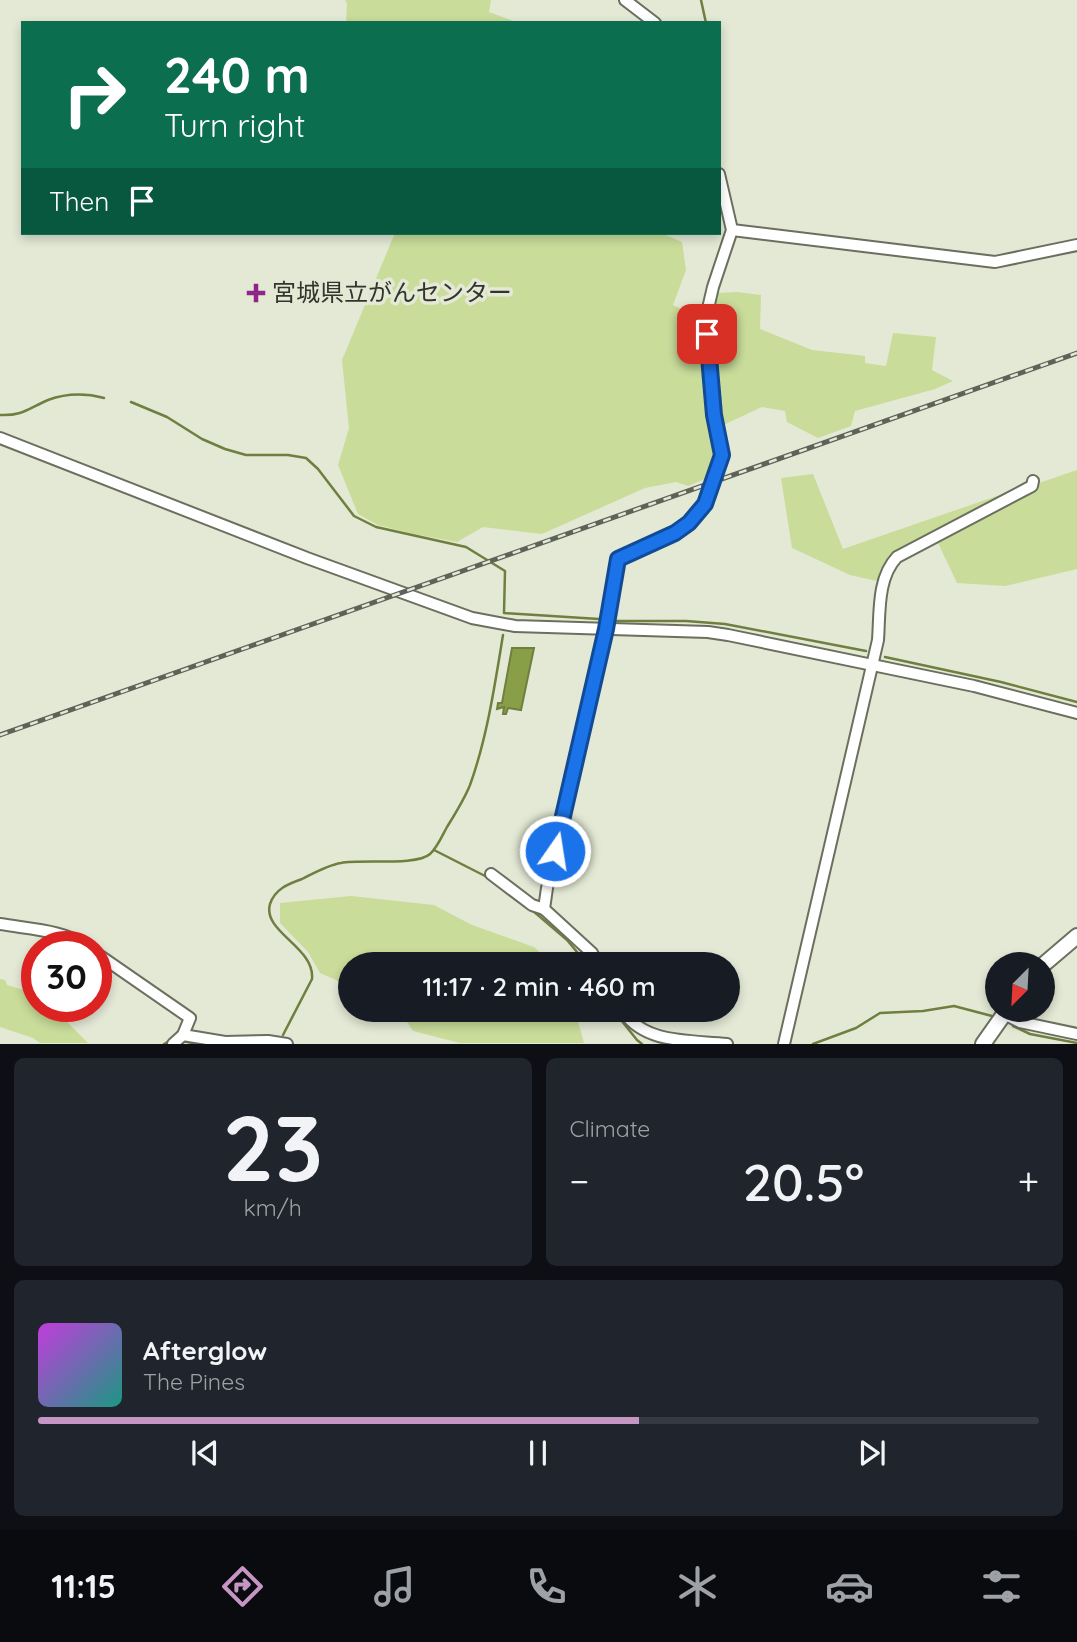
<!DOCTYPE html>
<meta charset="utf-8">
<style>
:root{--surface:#171b24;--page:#20242c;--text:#f1f3f6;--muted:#9ea1a6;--line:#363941;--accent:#c596c4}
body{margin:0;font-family:Quicksand,"Noto Sans JP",sans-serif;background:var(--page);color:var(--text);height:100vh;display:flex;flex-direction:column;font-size:26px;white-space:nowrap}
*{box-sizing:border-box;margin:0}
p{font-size:23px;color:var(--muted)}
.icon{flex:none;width:38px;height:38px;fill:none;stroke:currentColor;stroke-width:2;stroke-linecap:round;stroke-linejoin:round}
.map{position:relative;height:1044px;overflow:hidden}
.panel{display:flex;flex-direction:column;gap:14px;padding:14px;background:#0d0f14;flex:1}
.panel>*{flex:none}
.hud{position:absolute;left:21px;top:21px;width:700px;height:214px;border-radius:0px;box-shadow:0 4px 10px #0003;background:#0b6e4f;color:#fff;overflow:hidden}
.needle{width:46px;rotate:204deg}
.buttons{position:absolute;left:985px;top:952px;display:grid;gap:14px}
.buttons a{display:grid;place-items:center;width:70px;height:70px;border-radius:50%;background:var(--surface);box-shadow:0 4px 10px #0003;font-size:35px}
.speed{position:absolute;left:21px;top:931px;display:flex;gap:14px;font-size:35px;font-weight:700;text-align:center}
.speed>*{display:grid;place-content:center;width:91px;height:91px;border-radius:50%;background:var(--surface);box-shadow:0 4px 10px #0003;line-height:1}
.speed .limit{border:10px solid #d22;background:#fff;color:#111}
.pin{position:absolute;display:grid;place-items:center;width:60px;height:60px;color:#fff;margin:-30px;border-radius:14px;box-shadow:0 4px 10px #0006}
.me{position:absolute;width:77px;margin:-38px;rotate:13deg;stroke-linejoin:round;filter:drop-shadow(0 0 5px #0008)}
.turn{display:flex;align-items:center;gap:24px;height:147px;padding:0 28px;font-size:32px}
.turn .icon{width:91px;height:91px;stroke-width:2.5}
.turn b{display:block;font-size:49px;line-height:60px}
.then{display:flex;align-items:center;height:66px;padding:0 28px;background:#0003;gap:14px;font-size:26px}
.big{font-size:52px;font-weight:600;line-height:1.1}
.panel .tile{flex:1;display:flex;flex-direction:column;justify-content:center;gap:10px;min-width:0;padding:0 24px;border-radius:10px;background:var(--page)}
.panel .dial{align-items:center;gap:0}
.dial b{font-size:91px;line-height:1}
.song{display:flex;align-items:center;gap:21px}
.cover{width:84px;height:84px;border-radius:10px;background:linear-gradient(135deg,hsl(290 70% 55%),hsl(170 70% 35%))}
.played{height:7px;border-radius:4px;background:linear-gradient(90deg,var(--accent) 60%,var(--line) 60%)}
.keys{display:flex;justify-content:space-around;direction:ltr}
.heat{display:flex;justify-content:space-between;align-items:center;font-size:38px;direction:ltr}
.panel .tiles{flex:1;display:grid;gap:14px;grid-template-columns:1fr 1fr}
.tile:last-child{grid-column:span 2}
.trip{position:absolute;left:338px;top:952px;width:402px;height:70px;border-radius:35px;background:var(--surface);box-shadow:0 4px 10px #0003;font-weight:600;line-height:70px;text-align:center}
.dock{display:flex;height:112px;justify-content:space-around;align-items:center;background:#090b0e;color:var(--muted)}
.dock .icon{width:49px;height:49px}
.dock .selected{color:var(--accent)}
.dock b{font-size:32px;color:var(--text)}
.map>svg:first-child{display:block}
.green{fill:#c9dc9a}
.water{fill:#899f47;stroke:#6f7f3f;stroke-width:2}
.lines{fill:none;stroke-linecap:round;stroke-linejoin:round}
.stream{stroke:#6f7f3f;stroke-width:2.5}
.minor-casing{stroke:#6a6f5e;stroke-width:14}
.major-casing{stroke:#6a6f5e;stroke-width:18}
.minor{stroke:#fff;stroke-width:10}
.major{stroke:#fff;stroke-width:14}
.rail-casing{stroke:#5f6258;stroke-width:5}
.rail{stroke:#e3e9d5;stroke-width:2.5;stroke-dasharray:8;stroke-linecap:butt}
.route-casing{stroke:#114b97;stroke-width:18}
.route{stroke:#1a73e8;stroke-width:12}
.poi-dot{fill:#902588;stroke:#e3e9d5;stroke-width:2.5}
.labels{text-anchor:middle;stroke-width:7;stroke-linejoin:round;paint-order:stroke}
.poi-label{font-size:24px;fill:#32342d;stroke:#e3e9d5;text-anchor:start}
</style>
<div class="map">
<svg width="1077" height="1044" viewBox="0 0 1077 1044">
<rect width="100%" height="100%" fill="#e3e9d5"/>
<g class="green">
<path d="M345,0h146l-2,12 30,11h-173l1,-19z"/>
<path d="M395,233h266l21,9 4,28 -13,35 22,11 13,114 6,30 -9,19 -17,7 -12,-4 -31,6 -103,46 -59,-7 -26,15 -43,-8 -36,-9 -20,-11 -20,-49 11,-37 -7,-68z"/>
<path d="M737,292l24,3 -1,34 52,21 53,6v7l21,3 7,-33 43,4 -4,33 21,11 -18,8 -80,22 -4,15 -33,12 -31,-16 -2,-11 -23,-4 -43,20 -6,-107 5,-27z"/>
<path d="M1077,470v99l-72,17 -48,-3 -19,-40 98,-52v-7z"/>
<path d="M813,474l30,75 177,-61 -121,63 -18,20 -4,10 -27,-6 -58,-27 -11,-70z"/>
<path d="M351,896l83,9 38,20 62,22 19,17h-203v22l-30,-13 -12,-21 -28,-29v-20z"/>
<path d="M0,979l5,1 2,5 30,9v12h15l-1,5 13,8 24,24h-48l-7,-5 -33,-11z"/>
<path d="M399,1010h176l9,33h-124l-47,-12z"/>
</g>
<path class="water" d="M512,648h22l-13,62 -13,-2 -2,6h-3l1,-7 -7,2 1,-6h4z"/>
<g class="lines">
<g class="stream">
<path d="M701,0l5,23"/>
<path d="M131,402l36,15 35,22 23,10 21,6h42l18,3 12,11 36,47 22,11 90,20 39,24 -1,42 95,6"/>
<path d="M0,415c23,1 29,-7 48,-15 19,-7 37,-7 56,-2"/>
<path d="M614,621h72l39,3 141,27"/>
<path d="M885,657l116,25 76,20"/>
<path d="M434,850l53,27"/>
<path d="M532,910l35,30 20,24"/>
<path d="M613,1010l24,30 5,4"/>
<path d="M1013,1026l17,8 47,9"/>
<path d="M283,1035l29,-56c3,-32 -50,-47 -42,-75 5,-15 18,-20 32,-25 12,-6 26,-14 39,-16 20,-4 76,3 89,-9 7,-6 12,-18 17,-27 8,-13 17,-27 23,-42 17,-47 25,-101 33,-150"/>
<path d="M183,1041l13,3"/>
<path d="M164,1044l9,-5"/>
<path d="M813,1044l43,-16 24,-15 43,-2 31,-5 38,10"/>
</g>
<defs>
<g id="minor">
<path d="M625,0l30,23"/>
<path d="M732,230l263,32 82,-17"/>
<path d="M0,438l307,120 165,60 43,8 193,6 20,3 246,51 103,27"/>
<path d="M491,874l41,31 12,4"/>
<path d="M0,924c28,5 65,6 88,23"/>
<path d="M96,953l94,65 -7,17 -10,9"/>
<path d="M598,964l-6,-11 -48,-44 3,-21 59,-259 12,-70 57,-26 14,-10 16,-19 17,-49 -8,-40 -8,-98 7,-30 19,-57 -13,-56"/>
<path d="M622,1010c22,34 66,30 105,34"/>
<path d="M1004,1014l16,8 57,12"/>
<path d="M183,1035l42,7 43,-1 19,3"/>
<path d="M784,1044l94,-404c2,-27 -1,-62 19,-83l135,-71 1,-5"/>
</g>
<g id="major">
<path d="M1043,965l34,-29"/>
<path d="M983,1044l24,-34"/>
</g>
</defs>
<use href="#minor" class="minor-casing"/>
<use href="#major" class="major-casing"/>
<use href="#minor" class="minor"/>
<use href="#major" class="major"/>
<defs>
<path id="rail" d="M0,735l1077,-382"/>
</defs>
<use href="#rail" class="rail-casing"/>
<use href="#rail" class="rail"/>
</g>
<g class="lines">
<defs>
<path id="route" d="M555,851l51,-222 12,-70 57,-26 14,-10 16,-19 17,-49 -8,-40 -7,-81"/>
</defs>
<use href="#route" class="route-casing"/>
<use href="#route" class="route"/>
</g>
<path class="poi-dot" d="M252.5 282.5h7v7h7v7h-7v7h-7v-7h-7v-7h7z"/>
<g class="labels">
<g class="poi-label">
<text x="272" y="301">宮城県立がんセンター</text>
</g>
</g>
</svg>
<div class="buttons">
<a><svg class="needle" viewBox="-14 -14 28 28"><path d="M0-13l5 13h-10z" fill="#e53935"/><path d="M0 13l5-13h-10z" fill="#9ea1a6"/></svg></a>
</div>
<div class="speed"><div class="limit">30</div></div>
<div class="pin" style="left:707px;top:334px;background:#d93025"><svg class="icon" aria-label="arrive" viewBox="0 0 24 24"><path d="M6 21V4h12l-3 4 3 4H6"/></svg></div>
<svg class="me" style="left:555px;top:851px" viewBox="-20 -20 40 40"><circle r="17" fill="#1a73e8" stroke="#fff" stroke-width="3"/><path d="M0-11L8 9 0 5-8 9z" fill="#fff"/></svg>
<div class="trip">11:17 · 2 min · 460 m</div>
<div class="hud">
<div class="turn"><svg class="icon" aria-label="right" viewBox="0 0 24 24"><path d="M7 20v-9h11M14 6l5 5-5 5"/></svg><div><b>240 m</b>Turn right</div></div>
<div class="then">Then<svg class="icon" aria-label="arrive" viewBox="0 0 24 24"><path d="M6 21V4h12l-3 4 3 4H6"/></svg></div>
</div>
</div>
<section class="panel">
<div class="tiles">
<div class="tile dial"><b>23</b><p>km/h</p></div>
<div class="tile"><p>Climate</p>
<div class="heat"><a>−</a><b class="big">20.5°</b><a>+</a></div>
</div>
<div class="tile">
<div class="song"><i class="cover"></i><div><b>Afterglow</b><p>The Pines</p></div></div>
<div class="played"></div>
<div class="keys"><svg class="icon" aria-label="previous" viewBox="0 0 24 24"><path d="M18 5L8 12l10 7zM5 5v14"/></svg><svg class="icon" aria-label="pause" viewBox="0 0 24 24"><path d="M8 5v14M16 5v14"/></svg><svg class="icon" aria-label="next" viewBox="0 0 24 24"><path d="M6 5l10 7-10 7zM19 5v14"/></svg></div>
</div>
</div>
</section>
<nav class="dock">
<b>11:15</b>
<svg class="icon selected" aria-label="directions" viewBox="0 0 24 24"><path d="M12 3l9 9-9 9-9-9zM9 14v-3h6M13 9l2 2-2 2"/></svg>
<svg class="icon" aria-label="music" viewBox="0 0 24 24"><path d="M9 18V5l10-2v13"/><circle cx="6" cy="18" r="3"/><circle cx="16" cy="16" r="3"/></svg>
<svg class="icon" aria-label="phone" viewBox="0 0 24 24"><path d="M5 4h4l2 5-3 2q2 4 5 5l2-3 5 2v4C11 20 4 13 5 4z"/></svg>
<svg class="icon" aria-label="climate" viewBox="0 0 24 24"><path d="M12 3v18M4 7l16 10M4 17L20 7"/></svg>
<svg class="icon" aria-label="car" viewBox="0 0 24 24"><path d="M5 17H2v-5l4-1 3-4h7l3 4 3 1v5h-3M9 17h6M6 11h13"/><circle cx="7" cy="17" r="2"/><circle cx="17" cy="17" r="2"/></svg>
<svg class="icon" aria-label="filters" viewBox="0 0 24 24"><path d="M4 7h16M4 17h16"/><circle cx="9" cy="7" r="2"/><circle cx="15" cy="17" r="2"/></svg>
</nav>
